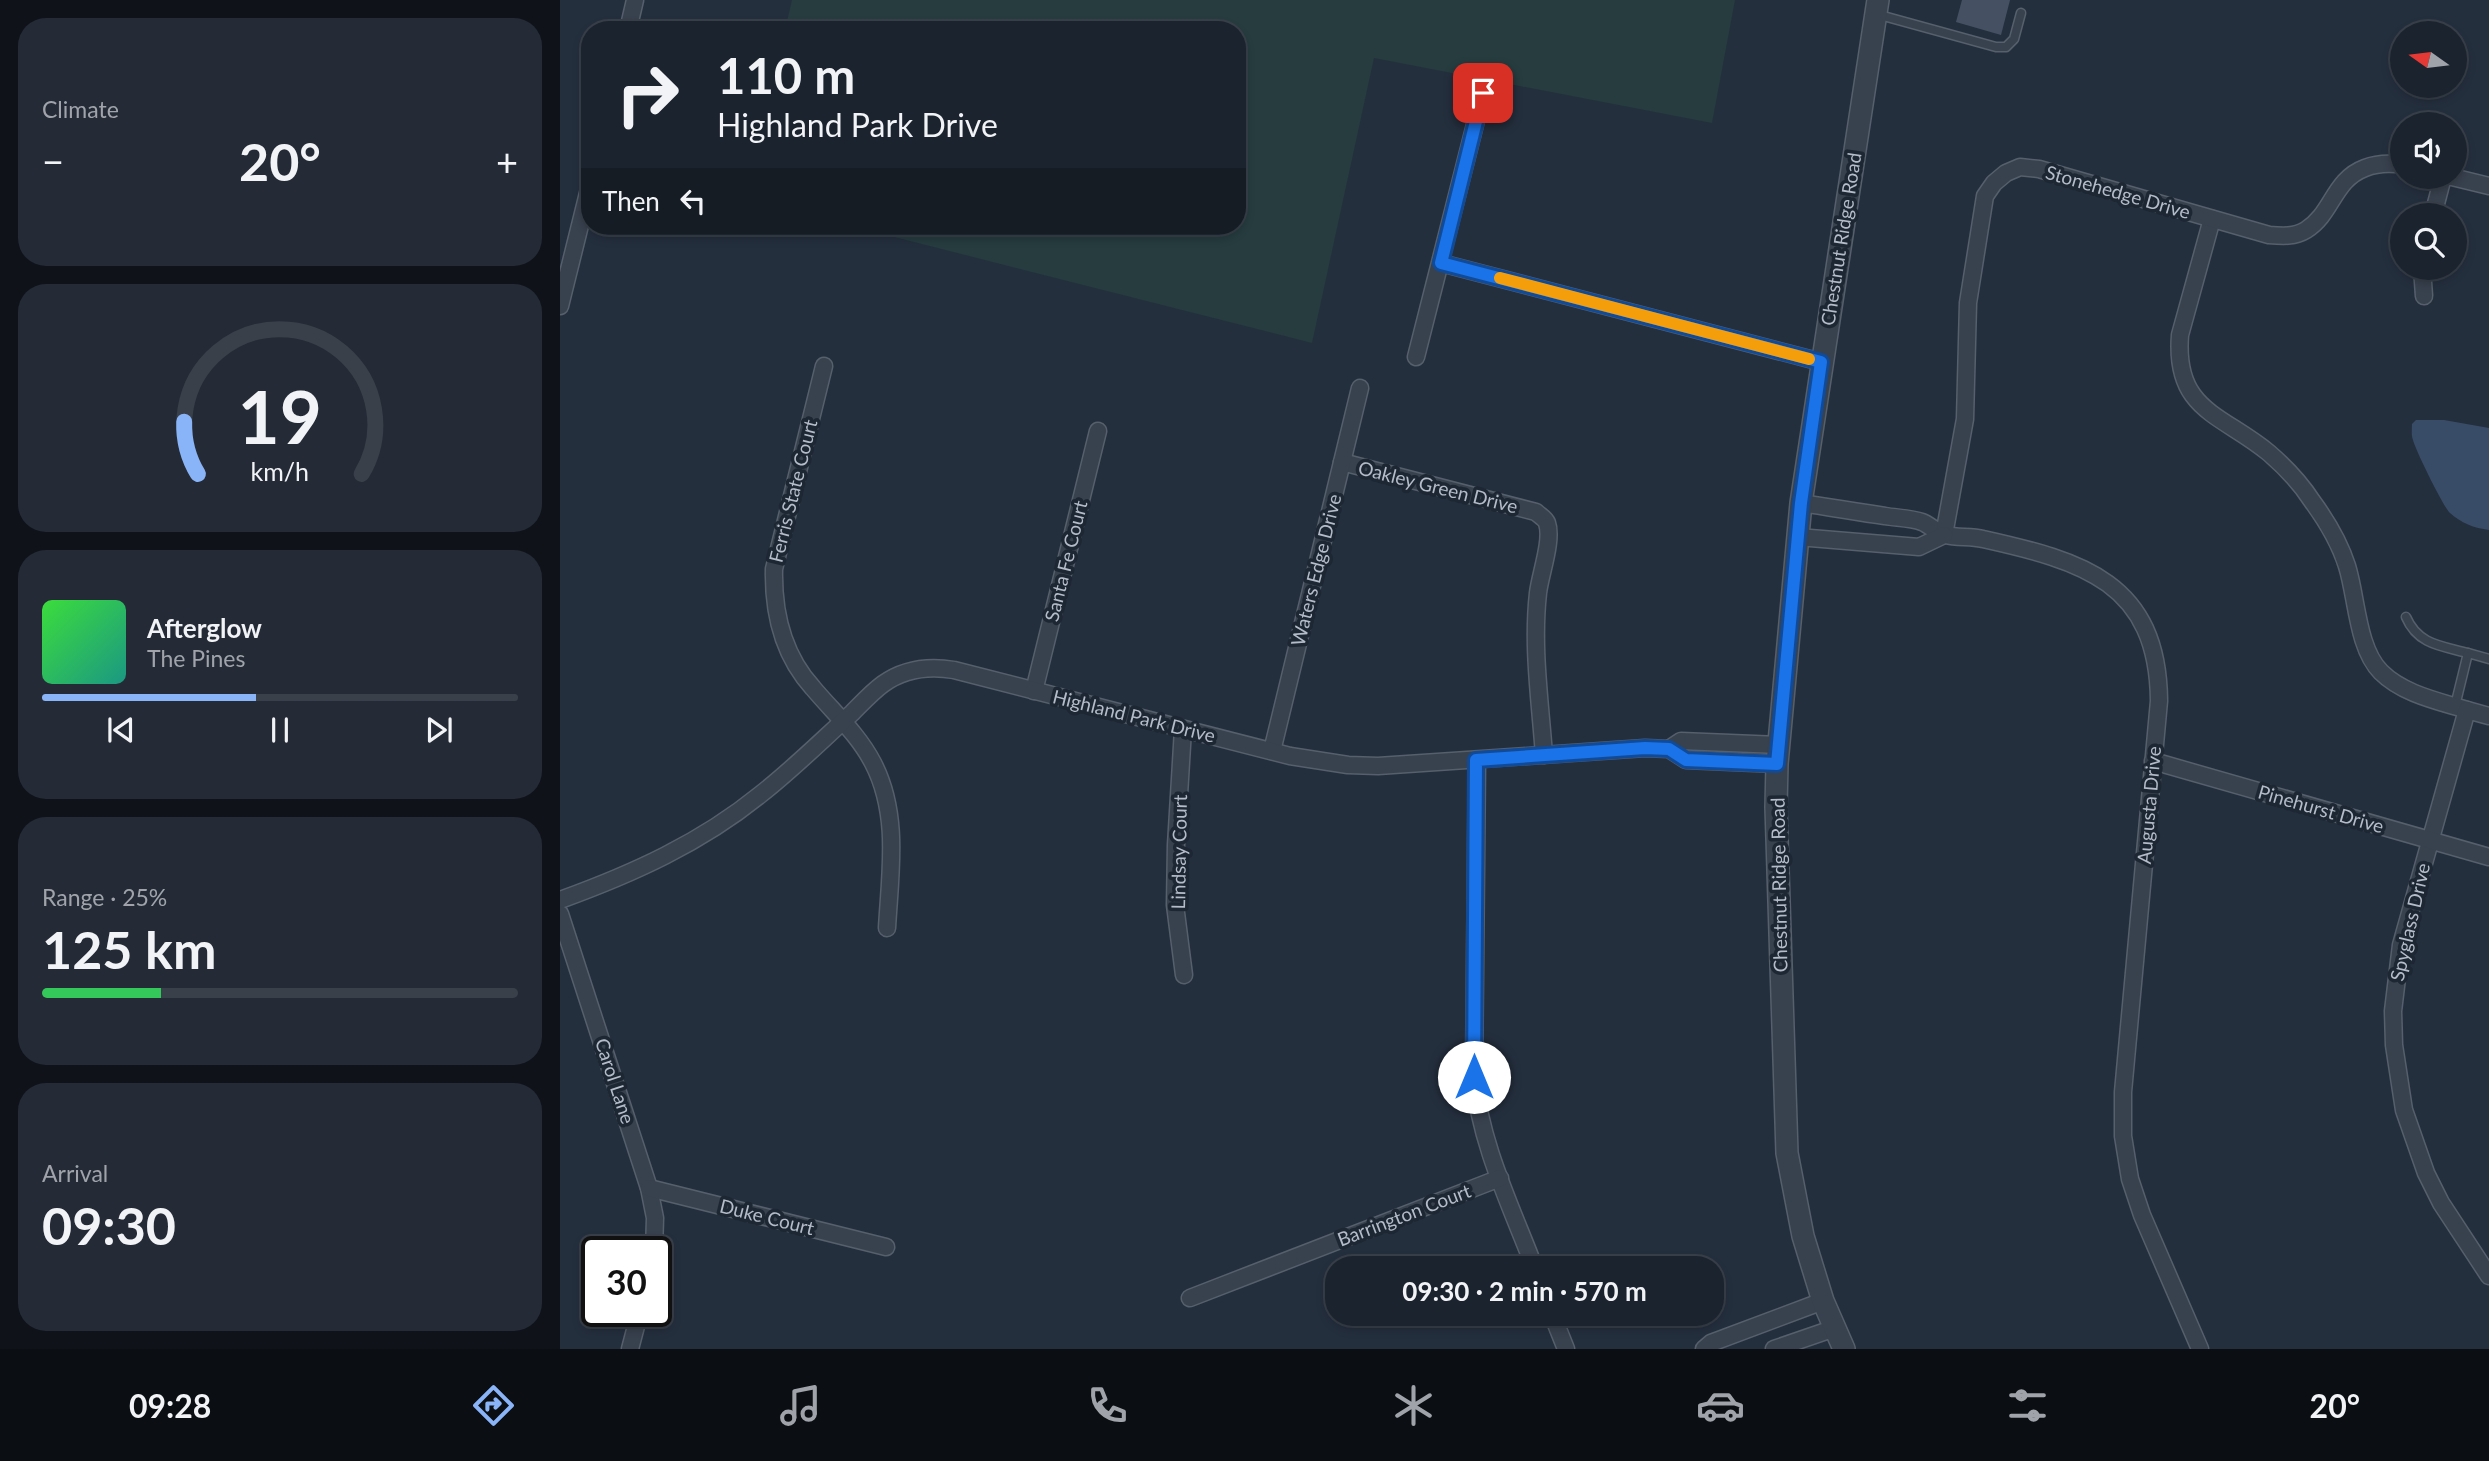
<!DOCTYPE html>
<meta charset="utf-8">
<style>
:root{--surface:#1b232e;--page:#242b36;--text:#f1f3f6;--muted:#a0a4aa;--line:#39404a;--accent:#8ab4f8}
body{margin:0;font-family:Lato,sans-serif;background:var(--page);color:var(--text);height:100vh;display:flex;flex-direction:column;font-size:26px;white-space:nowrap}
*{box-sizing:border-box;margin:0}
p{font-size:23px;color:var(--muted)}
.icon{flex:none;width:38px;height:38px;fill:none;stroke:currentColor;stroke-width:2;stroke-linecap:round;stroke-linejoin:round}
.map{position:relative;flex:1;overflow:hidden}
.drawer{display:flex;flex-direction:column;gap:18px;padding:18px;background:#0f1319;width:560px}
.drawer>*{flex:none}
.top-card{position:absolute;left:21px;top:21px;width:665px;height:214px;border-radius:28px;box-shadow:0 4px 10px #0003,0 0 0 2px var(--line);background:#1b232e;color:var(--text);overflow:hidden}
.needle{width:46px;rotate:284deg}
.fabs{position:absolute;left:1830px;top:21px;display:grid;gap:14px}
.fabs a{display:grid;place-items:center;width:77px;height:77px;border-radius:50%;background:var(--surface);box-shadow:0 4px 10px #0003,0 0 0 2px var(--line);font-size:35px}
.speed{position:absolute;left:21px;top:1236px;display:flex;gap:14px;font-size:35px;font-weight:700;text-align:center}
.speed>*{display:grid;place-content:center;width:91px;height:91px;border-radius:50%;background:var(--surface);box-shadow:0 4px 10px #0003,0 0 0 2px var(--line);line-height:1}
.speed .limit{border:4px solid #111;border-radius:10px;background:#fff;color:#111}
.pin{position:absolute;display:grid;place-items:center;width:60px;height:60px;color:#fff;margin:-30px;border-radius:14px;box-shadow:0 4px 10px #0006}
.me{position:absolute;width:77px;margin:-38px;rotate:0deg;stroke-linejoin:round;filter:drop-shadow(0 0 5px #0008)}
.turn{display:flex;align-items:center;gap:24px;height:147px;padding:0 21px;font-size:32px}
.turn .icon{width:91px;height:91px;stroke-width:2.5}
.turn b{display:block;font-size:49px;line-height:60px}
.then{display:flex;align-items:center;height:66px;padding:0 21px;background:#0003;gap:14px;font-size:26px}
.big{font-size:52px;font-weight:700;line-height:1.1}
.drawer .tile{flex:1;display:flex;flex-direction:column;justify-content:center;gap:10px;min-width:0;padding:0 24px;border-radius:28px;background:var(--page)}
.drawer .dial{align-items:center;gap:0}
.dial svg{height:182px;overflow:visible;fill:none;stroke:var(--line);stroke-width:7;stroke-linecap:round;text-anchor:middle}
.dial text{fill:var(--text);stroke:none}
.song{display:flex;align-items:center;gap:21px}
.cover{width:84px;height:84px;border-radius:10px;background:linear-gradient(135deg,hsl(120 70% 55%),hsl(170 70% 35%))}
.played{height:7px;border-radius:4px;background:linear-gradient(90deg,var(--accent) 45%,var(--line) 45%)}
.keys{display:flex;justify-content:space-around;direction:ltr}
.heat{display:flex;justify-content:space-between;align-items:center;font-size:38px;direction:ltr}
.charge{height:10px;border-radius:5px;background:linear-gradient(90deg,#34c759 25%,var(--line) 0)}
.trip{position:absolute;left:765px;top:1256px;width:399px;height:70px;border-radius:28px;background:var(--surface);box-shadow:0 4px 10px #0003,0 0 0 2px var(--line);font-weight:700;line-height:70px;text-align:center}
.menu{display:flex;height:112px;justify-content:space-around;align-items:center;background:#0b0e12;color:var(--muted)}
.menu .icon{width:49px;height:49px}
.menu .selected{color:var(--accent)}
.menu b{font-size:32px;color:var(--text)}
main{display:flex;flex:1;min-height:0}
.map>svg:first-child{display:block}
.green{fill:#263c3f}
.water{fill:#394c67}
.building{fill:#455162}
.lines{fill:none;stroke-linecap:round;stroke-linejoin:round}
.service-casing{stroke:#565f6c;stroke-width:11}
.minor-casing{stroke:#565f6c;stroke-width:19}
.tertiary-casing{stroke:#565f6c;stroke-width:24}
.service{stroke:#38414e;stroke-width:8}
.minor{stroke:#38414e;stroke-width:16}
.tertiary{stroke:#38414e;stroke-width:21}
.route-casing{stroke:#114b97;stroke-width:18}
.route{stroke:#1a73e8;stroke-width:12}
.slow{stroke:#f59e0b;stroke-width:12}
.labels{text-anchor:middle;stroke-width:7;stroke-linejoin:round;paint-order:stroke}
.street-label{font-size:19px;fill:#b4bcc9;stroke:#1d2633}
</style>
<main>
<section class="drawer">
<div class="tile"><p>Climate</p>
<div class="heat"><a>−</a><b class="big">20°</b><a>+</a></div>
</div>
<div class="tile dial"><svg viewBox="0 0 100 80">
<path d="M14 69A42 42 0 1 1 86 69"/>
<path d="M14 69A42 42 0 0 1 8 46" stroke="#8ab4f8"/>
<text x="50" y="56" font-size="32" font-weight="700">19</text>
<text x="50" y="72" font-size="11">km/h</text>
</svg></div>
<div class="tile">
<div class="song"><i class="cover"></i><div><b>Afterglow</b><p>The Pines</p></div></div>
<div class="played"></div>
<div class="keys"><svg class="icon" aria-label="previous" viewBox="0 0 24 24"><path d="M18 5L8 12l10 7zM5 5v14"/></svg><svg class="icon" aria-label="pause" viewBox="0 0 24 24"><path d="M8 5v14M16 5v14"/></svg><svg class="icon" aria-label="next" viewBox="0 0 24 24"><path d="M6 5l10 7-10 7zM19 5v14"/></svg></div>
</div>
<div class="tile"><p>Range · 25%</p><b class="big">125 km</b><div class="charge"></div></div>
<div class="tile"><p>Arrival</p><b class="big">09:30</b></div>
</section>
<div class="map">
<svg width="1929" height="1349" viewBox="0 0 1929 1349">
<rect width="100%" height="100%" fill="#242f3e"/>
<path class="green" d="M232,0h943l-23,123 -338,-65 -62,285 -461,-117h386v-196h-452z"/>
<path class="water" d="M1856,420h28l45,8v102c-15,-2 -28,-7 -39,-17 -6,-5 -35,-64 -37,-73 -2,-5 -1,-11 -1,-16z"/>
<path class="building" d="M1402,0h48l-9,35 -45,-13z"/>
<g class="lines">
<defs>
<g id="service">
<path d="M1316,14l120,33h10l8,-8 7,-26"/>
<path d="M1846,617c12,28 36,29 62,36"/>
<path d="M1895,706l13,-53 21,6"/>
</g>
<g id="minor">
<path d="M68,30l7,-30"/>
<path d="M1892,177l37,9"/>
<path d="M1873,215l10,-38"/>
<path d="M1652,219l-32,116c-6,76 42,79 89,118 15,13 32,31 43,48 14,19 28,43 35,65 10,32 10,82 34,106 22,22 57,29 86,38"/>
<path d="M881,263l380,99"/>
<path d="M1862,268l2,28"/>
<path d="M0,306l30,-121"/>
<path d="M856,357l67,-264"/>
<path d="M264,366l-50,203c-1,43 9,86 39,119 21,25 45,46 60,75 27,52 17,110 14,165"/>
<path d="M782,462l194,50c4,4 9,6 11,11 6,17 -7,52 -9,70 -6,54 2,107 6,162"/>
<path d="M1241,503c28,4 56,9 84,13 12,2 26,2 37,6 8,3 15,11 24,13 11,3 25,1 37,4 99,22 175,43 176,162l-36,391v44l7,43 12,36 58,134"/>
<path d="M1384,535l21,-116 3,-116 17,-107 9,-13 12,-10 14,-6 19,2 230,66c13,1 26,2 37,-5 27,-17 27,-50 59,-62 13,-5 25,-5 38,-3"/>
<path d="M1238,537l121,10 25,-12"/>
<path d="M474,691l64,-260"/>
<path d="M1929,716l-22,-6 -66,235 -8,66 1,34 10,65 22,63 15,30 48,73"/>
<path d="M623,729l-7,116 -1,60 9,70"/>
<path d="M1109,749l12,-8 98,4"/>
<path d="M712,751l88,-363"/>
<path d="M917,760l-3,317c6,67 37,129 61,192"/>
<path d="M1593,761l336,96"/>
<path d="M0,900c72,-26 141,-57 201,-106 32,-25 61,-54 91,-81 10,-10 20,-21 31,-29 21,-15 47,-18 71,-14l336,86 58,9 30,1 267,-18 24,1 17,11 91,4"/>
<path d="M0,914l89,274 6,30 -1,33"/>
<path d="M89,1188l237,59"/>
<path d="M630,1298l310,-120"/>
<path d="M992,1314l14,35"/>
<path d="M70,1349l10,-38"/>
<path d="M1144,1349l7,-6 112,-42"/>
<path d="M1214,1349l61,-21"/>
</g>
<path id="tertiary" d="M1284,1349l-21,-48 -20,-65 -16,-83 -11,-346 1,-43 24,-261 77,-503"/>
</defs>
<use href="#service" class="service-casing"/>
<use href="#minor" class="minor-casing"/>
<use href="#tertiary" class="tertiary-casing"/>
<use href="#service" class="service"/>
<use href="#minor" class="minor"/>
<use href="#tertiary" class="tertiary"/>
</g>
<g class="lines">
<defs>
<path id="route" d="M914,1077l2,-317 169,-12 24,1 17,11 91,4 24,-261 20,-141 -380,-99 42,-170"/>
</defs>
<use href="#route" class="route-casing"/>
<use href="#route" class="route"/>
<path class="slow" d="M940,278l309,81"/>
</g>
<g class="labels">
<g class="street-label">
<text transform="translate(1558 192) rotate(16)" y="7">Stonehedge Drive</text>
<text transform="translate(1281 239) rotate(-81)" y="7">Chestnut Ridge Road</text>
<text transform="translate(878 487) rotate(14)" y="7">Oakley Green Drive</text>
<text transform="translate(233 491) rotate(-76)" y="7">Ferris State Court</text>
<text transform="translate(506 561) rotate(-76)" y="7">Santa Fe Court</text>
<text transform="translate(756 570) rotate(-76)" y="7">Waters Edge Drive</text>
<text transform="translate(574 716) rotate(14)" y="7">Highland Park Drive</text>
<text transform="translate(1589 805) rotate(-85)" y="7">Augusta Drive</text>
<text transform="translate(1761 809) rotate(16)" y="7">Pinehurst Drive</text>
<text transform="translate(619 852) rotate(-89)" y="7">Lindsay Court</text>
<text transform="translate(1219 885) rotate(-91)" y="7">Chestnut Ridge Road</text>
<text transform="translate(1850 922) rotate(-77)" y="7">Spyglass Drive</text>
<text transform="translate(55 1081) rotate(72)" y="7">Carol Lane</text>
<text transform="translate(844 1215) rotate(-21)" y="7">Barrington Court</text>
<text transform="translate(207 1217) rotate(14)" y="7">Duke Court</text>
</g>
</g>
</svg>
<div class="fabs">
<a><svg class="needle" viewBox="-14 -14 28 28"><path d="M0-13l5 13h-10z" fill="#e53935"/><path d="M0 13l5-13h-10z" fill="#a0a4aa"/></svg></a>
<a><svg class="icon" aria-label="sound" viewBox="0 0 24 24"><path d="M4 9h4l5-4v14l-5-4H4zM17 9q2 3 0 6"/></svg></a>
<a><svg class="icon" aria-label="search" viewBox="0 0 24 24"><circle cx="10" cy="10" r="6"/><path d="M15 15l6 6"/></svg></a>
</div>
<div class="speed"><div class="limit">30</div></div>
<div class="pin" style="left:923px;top:93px;background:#d93025"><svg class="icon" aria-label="arrive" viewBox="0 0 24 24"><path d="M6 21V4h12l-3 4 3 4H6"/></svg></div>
<svg class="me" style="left:914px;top:1077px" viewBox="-20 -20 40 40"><circle r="19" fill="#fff"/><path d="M0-13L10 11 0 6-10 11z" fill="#1a73e8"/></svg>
<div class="trip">09:30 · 2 min · 570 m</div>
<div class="top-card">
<div class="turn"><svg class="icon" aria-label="right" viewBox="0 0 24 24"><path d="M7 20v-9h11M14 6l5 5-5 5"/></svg><div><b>110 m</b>Highland Park Drive</div></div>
<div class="then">Then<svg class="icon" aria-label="left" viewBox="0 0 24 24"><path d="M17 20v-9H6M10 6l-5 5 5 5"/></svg></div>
</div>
</div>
</main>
<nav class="menu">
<b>09:28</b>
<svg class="icon selected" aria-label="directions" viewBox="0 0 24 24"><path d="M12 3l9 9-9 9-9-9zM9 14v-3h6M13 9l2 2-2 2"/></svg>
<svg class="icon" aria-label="music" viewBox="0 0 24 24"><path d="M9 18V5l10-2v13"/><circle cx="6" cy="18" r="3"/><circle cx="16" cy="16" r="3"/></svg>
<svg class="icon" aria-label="phone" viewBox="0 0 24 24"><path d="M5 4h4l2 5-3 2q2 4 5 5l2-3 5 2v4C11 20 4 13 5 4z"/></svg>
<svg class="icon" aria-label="climate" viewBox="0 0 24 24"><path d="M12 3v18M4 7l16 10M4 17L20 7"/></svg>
<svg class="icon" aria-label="car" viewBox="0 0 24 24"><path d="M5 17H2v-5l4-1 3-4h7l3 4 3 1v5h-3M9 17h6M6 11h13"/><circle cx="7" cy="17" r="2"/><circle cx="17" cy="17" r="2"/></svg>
<svg class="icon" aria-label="filters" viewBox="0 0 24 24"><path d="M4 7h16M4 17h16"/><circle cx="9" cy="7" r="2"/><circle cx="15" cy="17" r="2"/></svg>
<b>20°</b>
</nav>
